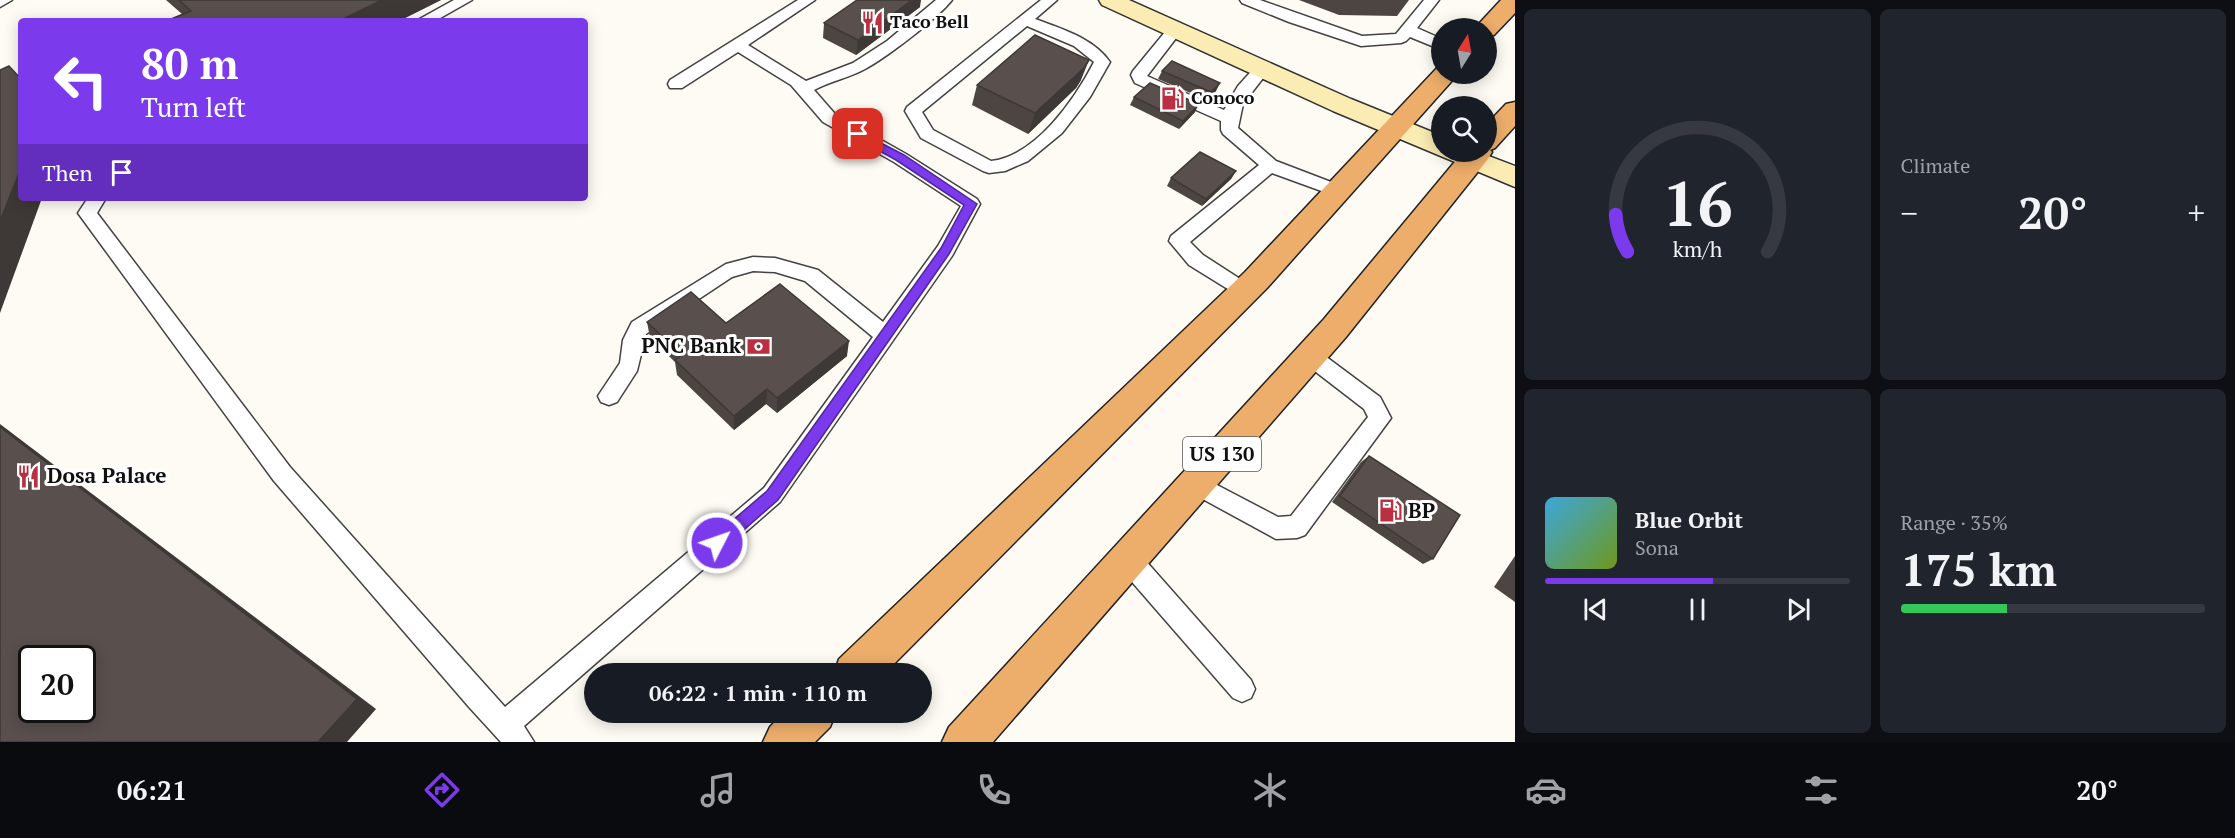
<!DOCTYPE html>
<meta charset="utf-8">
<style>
:root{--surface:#171b24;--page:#20242c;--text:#f1f3f6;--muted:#9ea1a6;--line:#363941;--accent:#7c3aed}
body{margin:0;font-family:"PT Serif",serif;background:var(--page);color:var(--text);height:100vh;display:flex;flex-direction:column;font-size:22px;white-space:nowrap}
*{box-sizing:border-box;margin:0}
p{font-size:20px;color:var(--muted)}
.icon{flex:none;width:33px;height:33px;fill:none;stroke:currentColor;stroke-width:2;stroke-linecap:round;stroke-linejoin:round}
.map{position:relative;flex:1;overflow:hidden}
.sheet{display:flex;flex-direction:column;gap:9px;padding:9px;background:#0d0f14;width:720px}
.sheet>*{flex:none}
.guide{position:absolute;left:18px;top:18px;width:570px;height:183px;border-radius:6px;box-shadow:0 3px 15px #0003;background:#7c3aed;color:#fff;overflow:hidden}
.needle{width:39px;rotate:11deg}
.buttons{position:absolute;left:1431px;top:18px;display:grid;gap:12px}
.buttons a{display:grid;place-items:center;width:66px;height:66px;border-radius:50%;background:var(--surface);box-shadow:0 3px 15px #0003;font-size:30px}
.speed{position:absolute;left:18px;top:645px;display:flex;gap:12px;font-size:30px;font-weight:700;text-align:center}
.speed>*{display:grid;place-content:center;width:78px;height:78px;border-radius:50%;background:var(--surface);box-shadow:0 3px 15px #0003;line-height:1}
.speed .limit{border:3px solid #111;border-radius:9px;background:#fff;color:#111}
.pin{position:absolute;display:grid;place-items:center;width:51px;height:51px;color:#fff;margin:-26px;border-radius:12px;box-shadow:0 3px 9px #0006}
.me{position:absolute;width:66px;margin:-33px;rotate:49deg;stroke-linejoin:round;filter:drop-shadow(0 0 4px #0008)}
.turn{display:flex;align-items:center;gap:21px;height:126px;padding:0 24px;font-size:27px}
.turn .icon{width:78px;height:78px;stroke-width:2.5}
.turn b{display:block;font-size:42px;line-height:51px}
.then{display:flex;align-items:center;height:57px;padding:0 24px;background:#0003;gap:12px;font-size:22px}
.big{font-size:45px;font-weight:700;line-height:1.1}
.sheet .widget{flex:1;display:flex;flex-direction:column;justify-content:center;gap:9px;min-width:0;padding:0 21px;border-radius:9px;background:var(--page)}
.sheet .dial{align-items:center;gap:0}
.dial svg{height:156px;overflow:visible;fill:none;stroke:var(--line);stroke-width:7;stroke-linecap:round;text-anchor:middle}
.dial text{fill:var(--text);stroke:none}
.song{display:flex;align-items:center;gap:18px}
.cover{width:72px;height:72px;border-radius:9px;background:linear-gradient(135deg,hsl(200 70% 55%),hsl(80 70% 35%))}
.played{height:6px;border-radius:3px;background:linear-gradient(90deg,var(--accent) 55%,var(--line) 55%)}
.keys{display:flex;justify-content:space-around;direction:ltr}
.heat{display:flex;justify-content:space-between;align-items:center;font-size:33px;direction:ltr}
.charge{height:9px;border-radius:4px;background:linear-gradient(90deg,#34c759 35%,var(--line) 0)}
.sheet .tiles{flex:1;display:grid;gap:9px;grid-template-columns:repeat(2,1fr)}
.trip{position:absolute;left:584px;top:663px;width:348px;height:60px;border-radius:30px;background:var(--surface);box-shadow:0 3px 15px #0003;font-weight:700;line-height:60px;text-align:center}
.tab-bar{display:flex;height:96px;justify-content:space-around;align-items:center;background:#090b0e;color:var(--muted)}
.tab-bar .icon{width:42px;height:42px}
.tab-bar .selected{color:var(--accent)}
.tab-bar b{font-size:27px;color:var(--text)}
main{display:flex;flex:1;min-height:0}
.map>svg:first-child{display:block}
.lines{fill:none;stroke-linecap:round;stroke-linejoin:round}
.service-casing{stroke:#434343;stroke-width:3}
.secondary-casing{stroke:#323232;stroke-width:3}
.trunk-casing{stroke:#212121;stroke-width:3}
.service{fill:#fff;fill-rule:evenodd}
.secondary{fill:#faecb3;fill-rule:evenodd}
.trunk{fill:#eeae6b;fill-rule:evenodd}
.wall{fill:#4d4542}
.shaded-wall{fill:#3e3836}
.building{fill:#59504d;stroke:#3e3836;stroke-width:1.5;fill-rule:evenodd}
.route{fill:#7c3aed;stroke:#51269a;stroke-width:1.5}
.labels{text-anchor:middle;stroke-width:6;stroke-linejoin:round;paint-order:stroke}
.far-poi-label{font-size:18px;font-weight:bold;fill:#101010;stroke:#fff;text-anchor:start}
.shield{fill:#fff;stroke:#585858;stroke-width:1.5}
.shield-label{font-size:20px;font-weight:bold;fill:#101010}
.poi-label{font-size:21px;font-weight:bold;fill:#101010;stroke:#fff;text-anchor:start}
</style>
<main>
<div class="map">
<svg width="1515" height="742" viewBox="0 0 1515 742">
<rect width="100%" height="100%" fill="#fefbf4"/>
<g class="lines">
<defs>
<g id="service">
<path d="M0,0h12l-12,7z"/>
<path d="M454,0h18l-37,21h-19z"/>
<path d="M798,0h17l-67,45 58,36 47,-18 34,-22 49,-41h16c-14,18 -66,58 -87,69 -16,9 -35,12 -51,21l21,24 71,40 71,45 3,5 -28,52 -172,246 -256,224 10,16h-33l-32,-35 -195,-226 -196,-268 10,-15h18l-9,15 193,254 215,240 259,-219 109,-151 -68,-56 -30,-9 -22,-1 -21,6 -86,57 -9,37 -20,31 -8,3 -8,-3 -3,-6 22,-33 3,-23 9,-18 94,-58 27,-7 22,1 43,12 65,52 55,-76 23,-40 -67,-44 -71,-40 -32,-37 -53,-33 -56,36h-12l-2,-4 2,-4z"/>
<path d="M1041,0h16l-22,19c27,10 58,19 75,43l-20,35 -28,36 -34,28 -23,10 -16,2 -6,-2 -62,-33 -16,-27 2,-4zM1027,26l47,20 20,16c-19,37 -58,94 -103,99l-58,-31 -11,-18z"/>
<path d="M1240,0h20l102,36 34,-2 28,-34h15l-22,28 25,11v11l-32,-13 -4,4 -5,2 -40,3 -72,-24 -47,-19z"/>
<path d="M1175,24l8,5 -36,47 77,34 14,-24 18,-20h12l2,3 -27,35 -5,24 38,33 68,26 3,4 -3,4 -6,2 -66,-24 -82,69 13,13 48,31 3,5 -3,5 -7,3 -55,-34 -20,-24 2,-5 88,-71 -36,-31 -2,-4v-9l-86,-38 -4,-8 2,-4 37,-45z"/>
<path d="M1310,348l7,2 63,47 11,21 -86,117 -8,3 -21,1 -88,-48 -3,-7 3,-7 8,-3 82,43 13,-1 77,-99 -4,-8 -61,-47 -3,-6 3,-6z"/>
<path d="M1128,547l9,4 114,129 4,9 -4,9 -9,4 -9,-4 -114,-131 -3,-8 3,-8z"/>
</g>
<path id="secondary" d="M1099,0h30l222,99 91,37v16h36l37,14v21l-182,-76 -231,-106z"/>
<g id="trunk">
<path d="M1501,0h14v13l-21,22 -8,2v-9h-11z"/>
<path d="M1442,67v7h16l-191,214 -383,386h-50l5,-15 406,-387 192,-204z"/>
<path d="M1515,102v24l-20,22 -5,2 2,2 -4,7 -142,178 -353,405h-51l7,-15 375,-408 139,-167h23v-27l20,-21z"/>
<path d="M784,712h52l-6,15 -15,15h-52l7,-15z"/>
</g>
</defs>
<use href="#service" class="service-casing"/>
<use href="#secondary" class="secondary-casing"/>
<use href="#trunk" class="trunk-casing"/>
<use href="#service" class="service"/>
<use href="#secondary" class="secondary"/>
<use href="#trunk" class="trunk"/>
</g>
<g class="wall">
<path d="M166,0h275l-42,21h-233l16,-7z"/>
<path d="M1299,0h110l-12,16 -58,-1z"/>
<path d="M920,7l-64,48 -33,-17 1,-15z"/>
<path d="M1162,71l54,20 -9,9 -49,-21z"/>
<path d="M1081,80l-5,8 -48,46 -56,-29 5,-20z"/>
<path d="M1134,97l61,15 -16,17 -49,-24z"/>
<path d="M1236,171l-5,8 -29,27 -35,-20 4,-8z"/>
<path d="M647,322l79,1 121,33 -70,57 -11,-9 -32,26 -57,-55 -2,-13 -25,-24z"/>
<path d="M1369,456l64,103 -10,5 -91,-62 29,-40z"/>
<path d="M1515,556v46l-21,-15z"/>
</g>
<g class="shaded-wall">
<path d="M382,0h59l-42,21h-60z"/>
<path d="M912,0h9l-1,7 -64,48 2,-15z"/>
<path d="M1089,60l-8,20 -5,8 -48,46 7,-21z"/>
<path d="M1220,83l-4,8 -9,9 4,-8z"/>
<path d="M1199,104l-4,8 -16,17 4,-8z"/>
<path d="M21,168v30h21l-42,115v-92z"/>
<path d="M1236,171l-5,8 -29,27 4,-7z"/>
<path d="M849,341l-2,15 -70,57v-15z"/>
<path d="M767,389l-1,15 -32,26v-14z"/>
<path d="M0,424l376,285 -29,33h-29l-318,-315z"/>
</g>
<g class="building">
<path d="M179,0h203l-43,21h-173l25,-10z"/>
<path d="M857,0h55l-54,40 -34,-17z"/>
<path d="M1035,35l54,25 -5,8 -49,45 -58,-28z"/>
<path d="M1172,61l48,22 -9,9 -49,-21z"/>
<path d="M9,66l12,13v89l-21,53v-151z"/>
<path d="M1150,83l49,21 -16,17 -49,-24z"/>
<path d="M1200,152l36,19 -30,28 -35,-21z"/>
<path d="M780,284l69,57 -72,57 -10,-9 -33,27 -59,-56 7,-5 -35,-33 44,-30 35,31z"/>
<path d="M0,427l357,272 -39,43h-318zM32,658h50v52h-50z"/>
<path d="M1369,456l91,59 -27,44 -93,-63z"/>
</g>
<path class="route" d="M858,131l46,24 73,49 -28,50 -171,246 -55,48 -6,2 -5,-2 -2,-5 2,-5 55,-47 174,-243 23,-43 -68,-45 -42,-23 -1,-3z"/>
<defs>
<symbol id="restaurant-bare" viewBox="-9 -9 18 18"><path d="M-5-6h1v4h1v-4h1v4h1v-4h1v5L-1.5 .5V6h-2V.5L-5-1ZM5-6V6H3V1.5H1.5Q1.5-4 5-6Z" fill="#ba2f42" stroke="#fff" stroke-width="2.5" paint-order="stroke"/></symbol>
<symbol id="fuel-bare" viewBox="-9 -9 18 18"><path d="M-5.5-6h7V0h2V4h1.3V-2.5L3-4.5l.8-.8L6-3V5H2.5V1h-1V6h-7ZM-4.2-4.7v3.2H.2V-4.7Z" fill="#ba2f42" stroke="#fff" stroke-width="2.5" paint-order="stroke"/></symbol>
<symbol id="bank-bare" viewBox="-9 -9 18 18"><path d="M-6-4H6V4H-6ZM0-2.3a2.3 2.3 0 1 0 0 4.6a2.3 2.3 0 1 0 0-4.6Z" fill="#ba2f42" stroke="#fff" stroke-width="2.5" paint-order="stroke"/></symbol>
</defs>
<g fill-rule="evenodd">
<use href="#restaurant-bare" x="856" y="6" width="33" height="33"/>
<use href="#fuel-bare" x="1156" y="82" width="33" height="33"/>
<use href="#bank-bare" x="742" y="330" width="33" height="33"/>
<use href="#restaurant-bare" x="12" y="460" width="33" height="33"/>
<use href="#fuel-bare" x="1374" y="494" width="33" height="33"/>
</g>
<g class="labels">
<g class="far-poi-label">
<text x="890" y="28">Taco Bell</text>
<text x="1191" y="104">Conoco</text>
</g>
<rect class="shield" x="1183" y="437" width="78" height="34" rx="4.5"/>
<g class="shield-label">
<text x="1222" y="461">US 130</text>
</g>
<g class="poi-label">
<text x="741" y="353" text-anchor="end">PNC Bank</text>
<text x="47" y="483">Dosa Palace</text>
<text x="1408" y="518">BP</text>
</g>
</g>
</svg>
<div class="buttons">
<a><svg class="needle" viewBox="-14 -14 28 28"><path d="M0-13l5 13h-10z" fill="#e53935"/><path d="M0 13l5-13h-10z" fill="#9ea1a6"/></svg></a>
<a><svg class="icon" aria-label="search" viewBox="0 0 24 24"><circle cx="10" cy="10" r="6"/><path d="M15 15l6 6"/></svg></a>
</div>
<div class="speed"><div class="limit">20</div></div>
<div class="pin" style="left:858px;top:134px;background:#d93025"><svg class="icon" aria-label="arrive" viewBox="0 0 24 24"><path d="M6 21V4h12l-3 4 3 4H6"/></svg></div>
<svg class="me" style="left:717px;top:543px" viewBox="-20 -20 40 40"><circle r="17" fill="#7c3aed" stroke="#fff" stroke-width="3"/><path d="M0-11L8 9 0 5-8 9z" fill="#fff"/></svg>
<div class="trip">06:22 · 1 min · 110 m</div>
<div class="guide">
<div class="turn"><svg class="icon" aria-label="left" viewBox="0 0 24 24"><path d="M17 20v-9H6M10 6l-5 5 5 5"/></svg><div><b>80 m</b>Turn left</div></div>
<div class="then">Then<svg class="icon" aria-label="arrive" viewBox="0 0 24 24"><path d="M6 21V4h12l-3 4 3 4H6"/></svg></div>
</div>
</div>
<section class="sheet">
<div class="tiles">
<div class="widget dial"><svg viewBox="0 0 100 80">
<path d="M14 69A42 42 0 1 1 86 69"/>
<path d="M14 69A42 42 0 0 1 8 50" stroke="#7c3aed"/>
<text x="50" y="56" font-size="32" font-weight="700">16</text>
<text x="50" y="72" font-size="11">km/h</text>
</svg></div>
<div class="widget"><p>Climate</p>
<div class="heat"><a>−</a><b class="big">20°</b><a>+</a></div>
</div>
<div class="widget">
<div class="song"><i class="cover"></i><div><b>Blue Orbit</b><p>Sona</p></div></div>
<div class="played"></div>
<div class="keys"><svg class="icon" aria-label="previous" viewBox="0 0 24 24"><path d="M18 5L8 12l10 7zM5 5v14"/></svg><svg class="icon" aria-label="pause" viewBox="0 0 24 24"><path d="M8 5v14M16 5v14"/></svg><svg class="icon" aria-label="next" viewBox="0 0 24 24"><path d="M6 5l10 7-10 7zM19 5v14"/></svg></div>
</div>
<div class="widget"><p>Range · 35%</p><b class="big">175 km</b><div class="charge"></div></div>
</div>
</section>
</main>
<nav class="tab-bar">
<b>06:21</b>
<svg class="icon selected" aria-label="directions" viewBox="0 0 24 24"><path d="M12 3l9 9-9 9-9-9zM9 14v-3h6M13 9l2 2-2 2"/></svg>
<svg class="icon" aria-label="music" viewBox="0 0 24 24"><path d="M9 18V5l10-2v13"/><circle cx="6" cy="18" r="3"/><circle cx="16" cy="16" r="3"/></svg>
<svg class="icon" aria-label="phone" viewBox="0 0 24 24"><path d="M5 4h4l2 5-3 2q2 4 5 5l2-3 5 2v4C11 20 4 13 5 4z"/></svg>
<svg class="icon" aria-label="climate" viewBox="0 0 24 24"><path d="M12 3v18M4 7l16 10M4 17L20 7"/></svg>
<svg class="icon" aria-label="car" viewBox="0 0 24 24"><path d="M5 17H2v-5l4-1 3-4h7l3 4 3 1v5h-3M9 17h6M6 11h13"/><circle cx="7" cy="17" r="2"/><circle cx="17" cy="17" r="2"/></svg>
<svg class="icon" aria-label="filters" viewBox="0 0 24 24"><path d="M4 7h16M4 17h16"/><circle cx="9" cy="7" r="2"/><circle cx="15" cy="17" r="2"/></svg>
<b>20°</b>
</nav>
